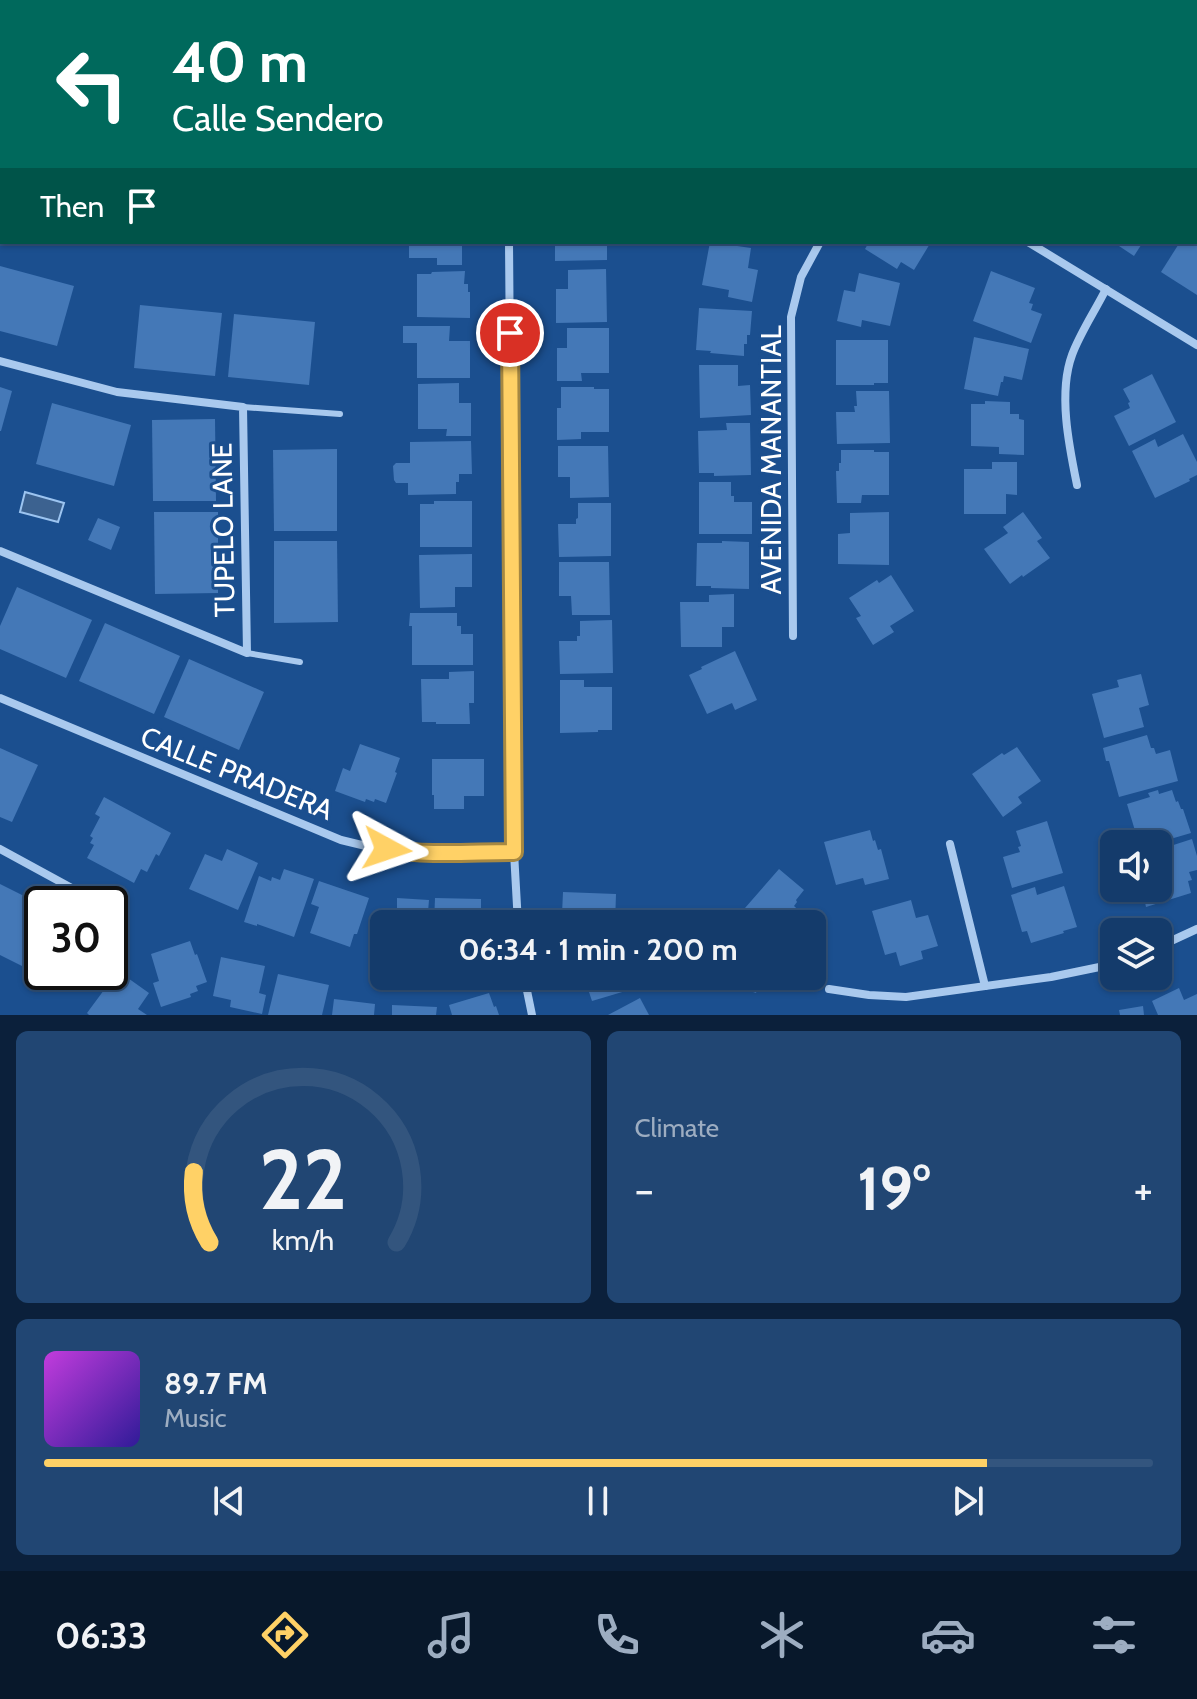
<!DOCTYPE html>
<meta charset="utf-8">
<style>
:root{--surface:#143b6b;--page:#214673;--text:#f1f3f6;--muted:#9dadc1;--line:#33557e;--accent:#ffd166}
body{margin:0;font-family:Cabin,sans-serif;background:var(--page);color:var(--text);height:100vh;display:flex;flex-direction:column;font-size:30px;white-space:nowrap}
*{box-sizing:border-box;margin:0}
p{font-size:26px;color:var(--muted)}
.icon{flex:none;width:44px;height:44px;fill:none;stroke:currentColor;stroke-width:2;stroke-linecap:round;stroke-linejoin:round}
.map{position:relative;height:1015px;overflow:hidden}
.panel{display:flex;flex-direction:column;gap:16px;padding:16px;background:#0b203b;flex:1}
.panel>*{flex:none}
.hud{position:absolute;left:0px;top:0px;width:1198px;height:244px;box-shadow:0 2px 6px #0004,0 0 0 2px var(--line);background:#00695c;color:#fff;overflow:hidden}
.fabs{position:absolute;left:1100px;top:830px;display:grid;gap:16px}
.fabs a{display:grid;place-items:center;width:72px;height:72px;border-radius:12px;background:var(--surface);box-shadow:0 2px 6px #0004,0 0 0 2px var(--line);font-size:40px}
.speed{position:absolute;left:24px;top:886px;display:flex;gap:16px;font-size:40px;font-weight:700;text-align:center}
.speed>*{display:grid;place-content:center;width:104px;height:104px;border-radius:50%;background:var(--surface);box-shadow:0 2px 6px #0004,0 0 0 2px var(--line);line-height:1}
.speed .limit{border:4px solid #111;border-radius:12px;background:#fff;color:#111}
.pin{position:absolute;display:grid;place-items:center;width:68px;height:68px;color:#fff;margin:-34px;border:4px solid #fff;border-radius:50%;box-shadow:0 2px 8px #0007}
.me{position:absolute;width:88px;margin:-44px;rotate:95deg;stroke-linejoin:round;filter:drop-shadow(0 0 6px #0008)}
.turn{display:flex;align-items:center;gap:28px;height:168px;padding:0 40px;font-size:36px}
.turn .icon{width:104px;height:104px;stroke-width:2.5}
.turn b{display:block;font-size:56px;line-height:68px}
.then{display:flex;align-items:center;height:76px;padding:0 40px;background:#0003;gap:16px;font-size:30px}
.big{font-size:60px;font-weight:800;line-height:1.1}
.panel .widget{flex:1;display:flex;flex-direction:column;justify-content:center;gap:12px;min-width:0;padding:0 28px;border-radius:12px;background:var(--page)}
.panel .dial{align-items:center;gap:0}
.dial svg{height:208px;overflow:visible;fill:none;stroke:var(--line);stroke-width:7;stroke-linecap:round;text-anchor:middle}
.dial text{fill:var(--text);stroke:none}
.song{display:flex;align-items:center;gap:24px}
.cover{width:96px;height:96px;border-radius:12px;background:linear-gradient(135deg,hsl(290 70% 55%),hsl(250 70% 35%))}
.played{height:8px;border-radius:4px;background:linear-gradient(90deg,var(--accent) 85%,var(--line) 85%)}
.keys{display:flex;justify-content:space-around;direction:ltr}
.heat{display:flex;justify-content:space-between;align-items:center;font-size:44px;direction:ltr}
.panel .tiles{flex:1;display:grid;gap:16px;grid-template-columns:1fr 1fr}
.widget:last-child{grid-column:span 2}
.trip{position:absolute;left:370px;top:910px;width:456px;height:80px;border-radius:12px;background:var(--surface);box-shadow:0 2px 6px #0004,0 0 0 2px var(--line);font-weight:800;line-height:80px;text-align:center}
.dock{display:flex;height:128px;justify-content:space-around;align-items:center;background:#08182b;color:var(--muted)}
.dock .icon{width:56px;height:56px}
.dock .selected{color:var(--accent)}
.dock b{font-size:36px;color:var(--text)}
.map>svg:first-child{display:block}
.water{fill:#3c6290;stroke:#9cc4f0;stroke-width:2}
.building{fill:#4478b7}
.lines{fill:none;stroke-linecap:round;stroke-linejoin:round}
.path{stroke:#a9c9ee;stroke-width:4;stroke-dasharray:4 6;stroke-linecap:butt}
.lane{stroke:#a9c9ee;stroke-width:6}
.street{stroke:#a9c9ee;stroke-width:8}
.primary{stroke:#f0f6ff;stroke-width:20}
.route-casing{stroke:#a68842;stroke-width:20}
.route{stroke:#ffd166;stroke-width:14}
.labels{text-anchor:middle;stroke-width:6;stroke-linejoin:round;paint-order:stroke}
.street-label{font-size:28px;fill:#fff;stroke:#1b4f8f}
</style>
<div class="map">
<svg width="1197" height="1015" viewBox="0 0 1197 1015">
<rect width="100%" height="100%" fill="#1b4f8f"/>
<path class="water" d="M25,492l39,11 -6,19 -38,-10z"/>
<g class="building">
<path d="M409,242h53v23h-25v-7h-28z"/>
<path d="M555,242h52v18l-52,1z"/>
<path d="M710,242l41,6 -3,20 10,2 -6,32 -24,-5 1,-7 -27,-5z"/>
<path d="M869,242h62l-17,28 -13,-8 -4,7 -32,-20z"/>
<path d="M1113,242h30l-9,14z"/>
<path d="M1180,242h17v53l-36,-23z"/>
<path d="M0,266l74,20 -17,60 -57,-15z"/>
<path d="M606,269l1,53 -51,1v-34h12v-19z"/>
<path d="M465,271l-1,13h4v8h2v26l-53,-1v-43h14l1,-2z"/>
<path d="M991,271l44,17 -6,15 4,1 -2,6 11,4 -11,29 -58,-22z"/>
<path d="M859,273l41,10 -10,43 -28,-6 -1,7 -24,-6 7,-31 11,2z"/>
<path d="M140,305l82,8 -7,63 -81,-8z"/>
<path d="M699,308l53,3 -2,24h-3v9h-3v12l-34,-3 1,-2 -15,-1z"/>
<path d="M234,314l81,8 -6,63 -81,-8z"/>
<path d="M403,326h47l-1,15h21v37h-53v-35h-14z"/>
<path d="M567,328h42v45h-28l1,8h-25v-33h10z"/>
<path d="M974,337l55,12 -7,31 -18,-4 -1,6h-2l-3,14 -34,-7z"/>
<path d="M836,340h52v43h-14v2h-38z"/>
<path d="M699,365h39v21l12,-1 1,30 -51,3z"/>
<path d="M1152,374l24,48 -47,24 -15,-30 16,-8 -2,-5 2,-1 -7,-13z"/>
<path d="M459,383v20h12v33h-25l1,-7h-29v-45z"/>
<path d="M0,387l12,4 -11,40h-1z"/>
<path d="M561,387h33v2h15v43h-28v7l-24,1v-32h4z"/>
<path d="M856,391h33l1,52 -53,1 -1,-32h19l-1,-6h3z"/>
<path d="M985,401l25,1v12h9v5l5,1v35l-25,-1v-7l-28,-1v-42h14z"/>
<path d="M52,403l79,22 -17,61 -78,-22z"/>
<path d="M215,419l1,82h-63l-1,-81z"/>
<path d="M726,423h24l1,52 -37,1v-3h-15l-1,-42 29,-1z"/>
<path d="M1183,434l14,28v13l-8,4 1,2 -35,17 -23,-47 23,-12 3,8z"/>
<path d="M471,441l1,33h-13v8h-3v12l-48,1v-12h-12l-2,-3 -1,-14 3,-3h14v-21z"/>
<path d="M558,446h50l1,51 -39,1v-21h-12z"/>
<path d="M337,449v82h-63l-1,-81z"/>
<path d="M841,450h33v2h15v43h-27l-1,8h-24l-1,-32h3v-8h2z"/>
<path d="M992,462h25v33l-11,-1v20h-42v-45h28z"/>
<path d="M699,482h32v14h3v6h18v32h-53z"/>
<path d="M434,501h38v46h-52v-43h14z"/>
<path d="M578,503h33v53l-52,1 -1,-33h18v-5l2,-1z"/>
<path d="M154,512h64v81l-63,1z"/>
<path d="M889,512v53l-51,-1v-30l12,-1v-20z"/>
<path d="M1023,512l19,26 -5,3 13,17 -27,19 -1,-2 -12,9 -26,-35 24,-16 -5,-6z"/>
<path d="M98,518l22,9 -9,23 -23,-10z"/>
<path d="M274,541h63l1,81 -64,1z"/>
<path d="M722,541l27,1v47l-38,-1v-2h-15l1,-43h25z"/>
<path d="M472,554v33h-17v20l-35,1 -1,-53z"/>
<path d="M559,562h50l1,53h-38l-1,-19h-12z"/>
<path d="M891,575l23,36 -24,15 4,6 -21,13 -17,-27 5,-2 -12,-18 28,-18 2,3z"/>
<path d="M17,587l75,33 -26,58 -66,-29v-23z"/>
<path d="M734,594v33h-12v20h-41l-1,-45h29v-7z"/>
<path d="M410,613h47v13h4v8h12v31h-61v-39h-3z"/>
<path d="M612,620l1,53 -53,1 -1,-33h18v-5h3v-15z"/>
<path d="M105,623l75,33 -26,58 -75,-33z"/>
<path d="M735,651l22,49 -22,10 -3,-7 -25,11 -18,-39 13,-6 -1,-2z"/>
<path d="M189,659l75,33 -25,58 -75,-33z"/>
<path d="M474,671v32h-5l1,21h-34v-2h-14l-1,-43h28v-7z"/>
<path d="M1141,674l8,31 -10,3 5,19 -40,11 -12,-44 27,-7 -2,-7z"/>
<path d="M560,680h24v7h28v43h-14v2l-38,1z"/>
<path d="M1147,735l4,13h3l2,6 14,-4 8,31 -59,16 -10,-36h-3l-3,-13z"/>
<path d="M360,744l40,14 -5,14 2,1 -11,30 -11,-4 -1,3 -8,-3 -1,3 -30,-11 8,-23 7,3z"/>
<path d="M1017,747l24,34 -23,16 4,6 -19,14 -31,-43 30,-21 2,2z"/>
<path d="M0,748l38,17 -26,57 -12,-5z"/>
<path d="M432,759h52v37h-20v13h-30v-14h-2z"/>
<path d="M1158,790l1,4 13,-4 4,12 2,-1 3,8h2l8,24 -24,7v-1l-17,5h-11l-12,-40 23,-7 -2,-4z"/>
<path d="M104,797l67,36 -12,23 -3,-2 -9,18 -6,-3 -7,14 -47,-25 7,-13 -4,-2 3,-5 -3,-2 10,-19 -5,-3z"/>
<path d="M1047,821l16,52 -51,15 -9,-31 17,-5 -2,-5 3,-1 -5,-15z"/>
<path d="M870,830l3,11 2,-1 3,10 3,-1 8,30 -24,6 -2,-7 -27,7 -12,-43z"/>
<path d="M1192,839l5,17v14l-8,2 3,8 -4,1 3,12 -45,14 -4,-19h16v-38z"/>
<path d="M227,849l31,14 -20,47 -49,-21 16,-35 17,7z"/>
<path d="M284,869l30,10 -20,58 -37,-13v2l-13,-4 15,-46 12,5 1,-4 8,3z"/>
<path d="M779,869l25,21 -8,10 1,2 -3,4 13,12 -5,6h-38l-19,-16z"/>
<path d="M319,881l50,17 -12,36h-3l-4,13 -40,-14 9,-26 -8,-3z"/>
<path d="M0,884l42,21v52l-8,15 -34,-17z"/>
<path d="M1064,886l13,41 -14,4 1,2 -33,10 -4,-12 -5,1 -11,-37 24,-8 2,8z"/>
<path d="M563,892l53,2 -1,30h-48v-9l-5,-1z"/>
<path d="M397,898l32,2 -2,24h-43v34l-11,-1 2,-45 13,1v-4l9,1z"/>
<path d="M435,898l46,1v25h-47z"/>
<path d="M911,900l5,18 12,-3 10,31 -17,5 2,8 -23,7 -4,-14 -11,3 -13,-44z"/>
<path d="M190,941l5,14 2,-1 10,28 -11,4 2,5 -8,3 1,3 -30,10 -8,-24 6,-2 -8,-27z"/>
<path d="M221,957l44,9 -6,27 7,2 -4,19 -32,-7 1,-7 -18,-4z"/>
<path d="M118,971l31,22 -11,16 9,6h-58l-2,-2z"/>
<path d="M278,974l51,11 -7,30h-54z"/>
<path d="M572,976h53l4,14 -37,11 -6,-18 -11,4z"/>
<path d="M716,976h45l-5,17 -32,-11 1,-2z"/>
<path d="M1179,988l5,12 13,-6v21h-39l-6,-14z"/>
<path d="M489,993l5,14 2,-1 3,9h-47l-3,-10z"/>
<path d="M640,998l9,17h-41z"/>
<path d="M334,999l41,5 -1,11h-42z"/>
<path d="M392,1005l45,2 -1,8h-44z"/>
<path d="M1143,1006l1,9h-24l-1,-5z"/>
</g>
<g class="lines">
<g class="path">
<path d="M967,0l3,2"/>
<path d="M1196,158l1,1"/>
</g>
<g class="lane">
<path d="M243,407l97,7"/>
<path d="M247,653l53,9"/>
</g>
<g class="street">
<path d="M648,0l4,2"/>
<path d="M253,2l2,-2"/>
<path d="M584,2l2,-2"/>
<path d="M0,111h2"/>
<path d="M509,242l5,610 4,72"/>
<path d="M1028,242l169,103"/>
<path d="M0,361l117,31 126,15 4,246 -247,-102"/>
<path d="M1077,485c-8,-39 -19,-92 -5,-130 8,-22 23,-44 34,-66"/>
<path d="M793,636l-2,-319 10,-40 19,-35"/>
<path d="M0,698l341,142 29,7 34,5h110"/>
<path d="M950,844l35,142"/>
<path d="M0,849l101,55"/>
<path d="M1158,947l39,-18"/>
<path d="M524,976l8,39"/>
<path d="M829,989l40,6 37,2 145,-20 63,-13"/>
</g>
<g class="primary">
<path d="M1042,0l3,2"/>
<path d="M1118,0l3,2"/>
<path d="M1196,55l1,1"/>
<path d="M1196,103l1,1"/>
</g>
</g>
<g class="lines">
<defs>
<path id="route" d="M387,849c42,7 85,3 127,3l-4,-519"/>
</defs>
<use href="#route" class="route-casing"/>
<use href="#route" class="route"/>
</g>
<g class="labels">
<g class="street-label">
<text transform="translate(771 460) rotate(-90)" y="10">AVENIDA MANANTIAL</text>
<text transform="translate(223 530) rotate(-91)" y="10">TUPELO LANE</text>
<text transform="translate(237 773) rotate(22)" y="10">CALLE PRADERA</text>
</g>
</g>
</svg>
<div class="fabs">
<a><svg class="icon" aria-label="sound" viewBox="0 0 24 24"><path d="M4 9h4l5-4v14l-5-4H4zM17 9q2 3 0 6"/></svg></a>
<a><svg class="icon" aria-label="layers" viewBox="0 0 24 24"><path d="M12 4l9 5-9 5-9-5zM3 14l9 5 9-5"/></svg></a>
</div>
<div class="speed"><div class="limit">30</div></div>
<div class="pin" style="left:510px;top:333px;background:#d93025"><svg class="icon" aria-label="arrive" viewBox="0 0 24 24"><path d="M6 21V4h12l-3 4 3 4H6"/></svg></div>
<svg class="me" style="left:387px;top:849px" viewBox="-20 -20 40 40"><path d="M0-17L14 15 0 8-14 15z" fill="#ffd166" stroke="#fff" stroke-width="4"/></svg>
<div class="trip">06:34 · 1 min · 200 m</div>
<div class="hud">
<div class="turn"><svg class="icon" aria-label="left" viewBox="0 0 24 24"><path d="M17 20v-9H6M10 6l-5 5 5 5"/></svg><div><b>40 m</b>Calle Sendero</div></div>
<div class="then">Then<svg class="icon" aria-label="arrive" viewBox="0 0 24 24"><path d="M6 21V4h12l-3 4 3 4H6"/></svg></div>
</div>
</div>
<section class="panel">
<div class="tiles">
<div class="widget dial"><svg viewBox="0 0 100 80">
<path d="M14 69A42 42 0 1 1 86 69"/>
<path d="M14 69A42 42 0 0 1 8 42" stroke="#ffd166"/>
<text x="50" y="56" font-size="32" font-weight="700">22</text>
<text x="50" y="72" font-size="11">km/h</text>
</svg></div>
<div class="widget"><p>Climate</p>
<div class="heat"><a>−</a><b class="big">19°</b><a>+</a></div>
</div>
<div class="widget">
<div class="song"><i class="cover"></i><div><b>89.7 FM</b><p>Music</p></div></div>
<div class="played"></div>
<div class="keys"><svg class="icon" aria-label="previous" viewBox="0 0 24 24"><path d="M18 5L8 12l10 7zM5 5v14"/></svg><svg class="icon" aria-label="pause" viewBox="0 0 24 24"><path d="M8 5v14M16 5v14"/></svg><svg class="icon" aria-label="next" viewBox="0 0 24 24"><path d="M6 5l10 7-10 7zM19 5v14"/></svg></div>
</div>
</div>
</section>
<nav class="dock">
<b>06:33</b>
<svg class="icon selected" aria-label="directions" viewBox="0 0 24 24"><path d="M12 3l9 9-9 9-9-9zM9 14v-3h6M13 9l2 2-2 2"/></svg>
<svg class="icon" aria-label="music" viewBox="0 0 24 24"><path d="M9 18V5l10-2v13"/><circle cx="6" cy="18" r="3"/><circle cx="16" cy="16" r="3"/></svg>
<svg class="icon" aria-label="phone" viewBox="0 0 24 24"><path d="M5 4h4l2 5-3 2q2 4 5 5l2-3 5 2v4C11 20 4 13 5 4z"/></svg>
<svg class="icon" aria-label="climate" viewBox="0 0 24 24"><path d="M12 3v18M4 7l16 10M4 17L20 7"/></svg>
<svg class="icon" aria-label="car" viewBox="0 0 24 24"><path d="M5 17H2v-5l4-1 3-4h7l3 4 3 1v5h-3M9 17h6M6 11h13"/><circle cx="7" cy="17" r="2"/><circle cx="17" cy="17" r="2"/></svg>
<svg class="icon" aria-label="filters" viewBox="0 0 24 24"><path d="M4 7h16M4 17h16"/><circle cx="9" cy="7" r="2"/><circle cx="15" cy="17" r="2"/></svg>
</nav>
